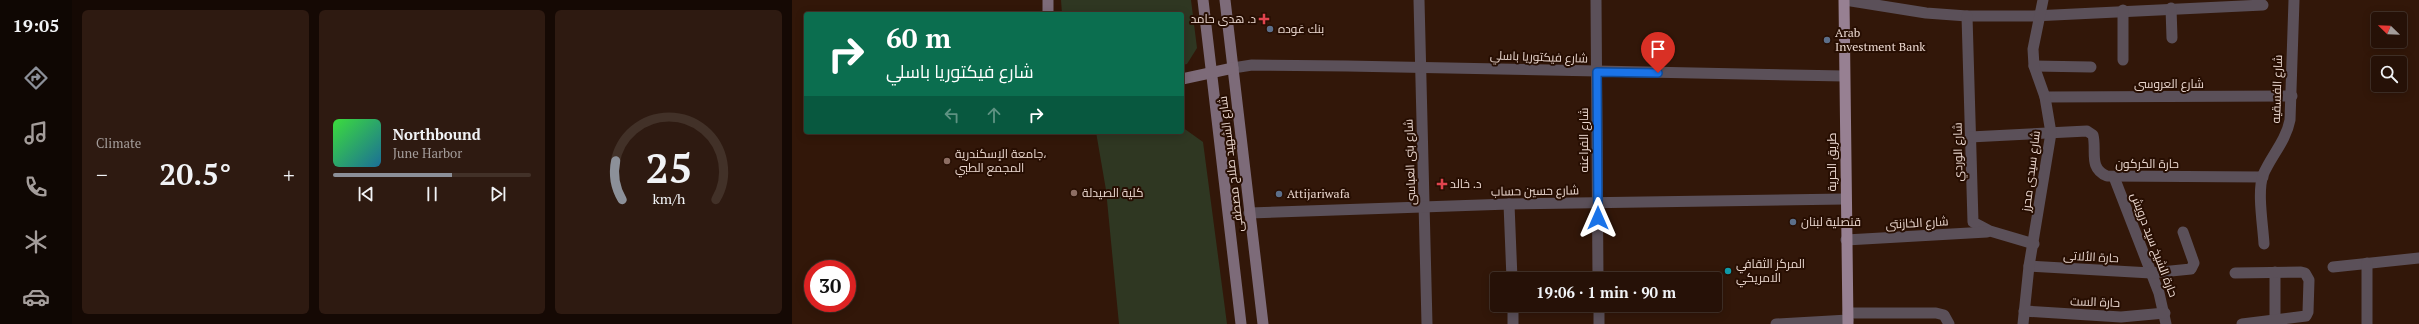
<!DOCTYPE html>
<meta charset="utf-8">
<style>
:root{--surface:#261107;--page:#2e1a11;--text:#f1f3f6;--muted:#a49d9b;--line:#423128;--accent:#8c9099}
body{margin:0;font-family:"PT Serif",Cairo,serif;background:var(--page);color:var(--text);height:100vh;display:flex;flex-direction:column;font-size:15px;white-space:nowrap}
*{box-sizing:border-box;margin:0}
p{font-size:13px;color:var(--muted)}
.icon{flex:none;width:22px;height:22px;fill:none;stroke:currentColor;stroke-width:2;stroke-linecap:round;stroke-linejoin:round}
.map{position:relative;flex:1;overflow:hidden}
.details{display:flex;flex-direction:column;gap:10px;padding:10px;background:#150904;width:720px}
.details>*{flex:none}
.top-card{position:absolute;left:12px;top:12px;width:380px;height:122px;border-radius:4px;box-shadow:0 2px 10px #0003,0 0 0 1px var(--line);background:#0b6e4f;color:#fff;overflow:hidden}
.needle{width:26px;rotate:293deg}
.buttons{position:absolute;left:1579px;top:12px;display:grid;gap:8px}
.buttons a{display:grid;place-items:center;width:36px;height:36px;border-radius:4px;background:var(--surface);box-shadow:0 2px 10px #0003,0 0 0 1px var(--line);font-size:20px}
.speed{position:absolute;left:12px;top:260px;display:flex;gap:8px;font-size:20px;font-weight:700;text-align:center}
.speed>*{display:grid;place-content:center;width:52px;height:52px;border-radius:50%;background:var(--surface);box-shadow:0 2px 10px #0003,0 0 0 1px var(--line);line-height:1}
.speed .limit{border:6px solid #d22;background:#fff;color:#111}
.pin{position:absolute;display:grid;place-items:center;width:34px;height:34px;color:#fff;margin:-41px -17px;border-radius:50% 50% 50% 0;rotate:-45deg;box-shadow:0 0 4px #0007}
.pin .icon{rotate:45deg}
.me{position:absolute;width:44px;margin:-22px;rotate:0deg;stroke-linejoin:round;filter:drop-shadow(0 0 3px #0008)}
.turn{display:flex;align-items:center;gap:14px;height:84px;padding:0 16px;font-size:18px}
.turn .icon{width:52px;height:52px;stroke-width:2.5}
.turn b{display:block;font-size:28px;line-height:34px}
.lanes{display:flex;align-items:center;height:38px;padding:0 16px;background:#0003;justify-content:center;gap:20px;direction:ltr}
.lanes .off{opacity:.35}
.big{font-size:30px;font-weight:700;line-height:1.1}
.details .tile{flex:1;display:flex;flex-direction:column;justify-content:center;gap:6px;min-width:0;padding:0 14px;border-radius:6px;background:var(--page)}
.details .dial{align-items:center;gap:0}
.dial svg{height:104px;overflow:visible;fill:none;stroke:var(--line);stroke-width:7;stroke-linecap:round;text-anchor:middle}
.dial text{fill:var(--text);stroke:none}
.song{display:flex;align-items:center;gap:12px}
.cover{width:48px;height:48px;border-radius:6px;background:linear-gradient(135deg,hsl(120 70% 55%),hsl(200 70% 35%))}
.played{height:4px;border-radius:2px;background:linear-gradient(90deg,var(--accent) 60%,var(--line) 60%)}
.keys{display:flex;justify-content:space-around;direction:ltr}
.heat{display:flex;justify-content:space-between;align-items:center;font-size:22px;direction:ltr}
.details .tiles{flex:1;display:grid;gap:10px;grid-template-columns:repeat(3,1fr)}
.trip{position:absolute;left:698px;top:272px;width:232px;height:40px;border-radius:4px;background:var(--surface);box-shadow:0 2px 10px #0003,0 0 0 1px var(--line);font-weight:700;line-height:40px;text-align:center}
main{display:flex;flex:1;min-height:0}
.tab-bar{display:flex;flex-direction:column;width:72px;justify-content:space-around;align-items:center;background:#0f0703;color:var(--muted)}
.tab-bar .icon{width:28px;height:28px}
.tab-bar .selected{color:var(--accent)}
.tab-bar b{font-size:18px;color:var(--text)}
.map>svg:first-child{display:block}
.green{fill:#2f3722}
.lines{fill:none;stroke-linecap:round;stroke-linejoin:round}
.minor{stroke:#5b5059;stroke-width:11}
.secondary{stroke:#7d6b79;stroke-width:11}
.primary{stroke:#978092;stroke-width:11}
.route-casing{stroke:#114b97;stroke-width:10}
.route{stroke:#1a73e8;stroke-width:7}
.health-dot{fill:#e0444e;stroke:#270e02;stroke-width:1.5}
.service-dot{fill:#5c6f8a;stroke:#270e02;stroke-width:1.5}
.education-dot{fill:#8d6e63;stroke:#270e02;stroke-width:1.5}
.culture-dot{fill:#0f9aa8;stroke:#270e02;stroke-width:1.5}
.labels{text-anchor:middle;stroke-width:4;stroke-linejoin:round;paint-order:stroke}
.poi-label{font-size:12px;fill:#ebd8d0;stroke:#270e02;text-anchor:start}
.street-label{font-size:12px;fill:#ebd8d0;stroke:#270e02}
</style>
<main>
<nav class="tab-bar">
<b>19:05</b>
<svg class="icon selected" aria-label="directions" viewBox="0 0 24 24"><path d="M12 3l9 9-9 9-9-9zM9 14v-3h6M13 9l2 2-2 2"/></svg>
<svg class="icon" aria-label="music" viewBox="0 0 24 24"><path d="M9 18V5l10-2v13"/><circle cx="6" cy="18" r="3"/><circle cx="16" cy="16" r="3"/></svg>
<svg class="icon" aria-label="phone" viewBox="0 0 24 24"><path d="M5 4h4l2 5-3 2q2 4 5 5l2-3 5 2v4C11 20 4 13 5 4z"/></svg>
<svg class="icon" aria-label="climate" viewBox="0 0 24 24"><path d="M12 3v18M4 7l16 10M4 17L20 7"/></svg>
<svg class="icon" aria-label="car" viewBox="0 0 24 24"><path d="M5 17H2v-5l4-1 3-4h7l3 4 3 1v5h-3M9 17h6M6 11h13"/><circle cx="7" cy="17" r="2"/><circle cx="17" cy="17" r="2"/></svg>
</nav>
<section class="details">
<div class="tiles">
<div class="tile"><p>Climate</p>
<div class="heat"><a>−</a><b class="big">20.5°</b><a>+</a></div>
</div>
<div class="tile">
<div class="song"><i class="cover"></i><div><b>Northbound</b><p>June Harbor</p></div></div>
<div class="played"></div>
<div class="keys"><svg class="icon" aria-label="previous" viewBox="0 0 24 24"><path d="M18 5L8 12l10 7zM5 5v14"/></svg><svg class="icon" aria-label="pause" viewBox="0 0 24 24"><path d="M8 5v14M16 5v14"/></svg><svg class="icon" aria-label="next" viewBox="0 0 24 24"><path d="M6 5l10 7-10 7zM19 5v14"/></svg></div>
</div>
<div class="tile dial"><svg viewBox="0 0 100 80">
<path d="M14 69A42 42 0 1 1 86 69"/>
<path d="M14 69A42 42 0 0 1 9 39" stroke="#8c9099"/>
<text x="50" y="56" font-size="32" font-weight="700">25</text>
<text x="50" y="72" font-size="11">km/h</text>
</svg></div>
</div>
</section>
<div class="map">
<svg width="1627" height="324" viewBox="0 0 1627 324">
<rect width="100%" height="100%" fill="#321709"/>
<g class="green">
<path d="M269,0h130l6,48 -10,16 -5,1v-51h-120z"/>
<path d="M390,127l21,15 24,182h-108l-13,-134 -10,-58h86z"/>
</g>
<g class="lines">
<g class="minor">
<path d="M627,0l8,324"/>
<path d="M804,0l2,279"/>
<path d="M1053,0l81,13 41,3h66l230,-11"/>
<path d="M1379,8l1,30"/>
<path d="M1331,10v50"/>
<path d="M1175,16l6,206 17,9 44,13"/>
<path d="M1242,66l57,1"/>
<path d="M441,68l19,-3 95,1 497,10"/>
<path d="M1253,97l247,-1"/>
<path d="M1178,137l117,-6 6,4c4,16 -5,33 14,41l156,1"/>
<path d="M1322,177l45,116 7,31"/>
<path d="M717,204l3,75"/>
<path d="M457,213l260,-9 336,-5"/>
<path d="M1054,240l141,-8"/>
<path d="M1472,244c-1,-19 -7,-52 -1,-69 8,-19 23,-34 27,-55l4,-120"/>
<path d="M1237,266l122,7 40,-4 3,-6 -11,-31"/>
<path d="M1541,267l86,-9"/>
<path d="M1483,272v47"/>
<path d="M1443,273l66,-1 4,1 4,7 -1,32 -2,4 -64,8"/>
<path d="M721,305v19"/>
<path d="M807,305v19"/>
<path d="M1232,311l97,6 44,-4"/>
<path d="M1056,313h88l8,2 5,9"/>
<path d="M984,324l72,-4"/>
<path d="M1231,324l6,-58 22,-133 -6,-36 -11,-31 -1,-17 10,-49"/>
<path d="M1575,324v-61"/>
</g>
<g class="secondary">
<path d="M256,0v14"/>
<path d="M411,0l38,324"/>
<path d="M433,0l38,324"/>
<path d="M390,79l51,-11"/>
</g>
<path class="primary" d="M1052,0l4,324"/>
</g>
<g class="lines">
<defs>
<path id="route" d="M806,218l-1,-146 61,1"/>
</defs>
<use href="#route" class="route-casing"/>
<use href="#route" class="route"/>
</g>
<g class="health-dot">
<path d="M470 13h4v4h4v4h-4v4h-4v-4h-4v-4h4z"/>
<path d="M648 178h4v4h4v4h-4v4h-4v-4h-4v-4h4z"/>
</g>
<g class="service-dot">
<circle cx="478" cy="29" r="4"/>
<circle cx="1035" cy="40" r="4"/>
<circle cx="487" cy="194" r="4"/>
<circle cx="1001" cy="222" r="4"/>
</g>
<g class="education-dot">
<circle cx="155" cy="161" r="4"/>
<circle cx="282" cy="193" r="4"/>
</g>
<circle class="culture-dot" cx="936" cy="271" r="4"/>
<g class="labels">
<g class="poi-label">
<text x="464" y="23" text-anchor="end">د. هدى حامد</text>
<text x="486" y="33">بنك عَوده</text>
<text x="1043" y="37">Arab<tspan x="1043" dy="14">Investment Bank</tspan></text>
<text x="163" y="158">جامعة الإسكندرية،<tspan x="163" dy="14">المجمع الطبي</tspan></text>
<text x="658" y="188">د. خالد</text>
<text x="290" y="197">كلية الصيدلة</text>
<text x="495" y="198">Attijariwafa</text>
<text x="1009" y="226">قنصلية لبنان</text>
<text x="944" y="268">المركز الثقافي<tspan x="944" dy="14">الامريكي</tspan></text>
</g>
<g class="street-label">
<text transform="translate(747 57) rotate(2)" y="4">شارع فيكتوريا باسلي</text>
<text x="1377" y="88">شارع العروسى</text>
<text transform="translate(1485 89) rotate(-88)" y="4">شارع الفسقيه</text>
<text transform="translate(792 140) rotate(-90)" y="4">شارع الفراعنه</text>
<text transform="translate(1166 152) rotate(-91)" y="4">شارع الوردي</text>
<text transform="translate(618 162) rotate(-92)" y="4">شارع بنى العباسى</text>
<text transform="translate(1040 162) rotate(-90)" y="4">طريق الحرية</text>
<text transform="translate(439 164) rotate(-97)" y="4">شارع الشهيد صلاح مصطفى</text>
<text x="1355" y="168">حارة الكركون</text>
<text transform="translate(1239 171) rotate(-83)" y="4">شارع سيدى محرز</text>
<text transform="translate(743 191) rotate(-1)" y="4">شارع حسين حساب</text>
<text transform="translate(1125 223) rotate(-3)" y="4">شارع الخازنتى</text>
<text transform="translate(1362 245) rotate(69)" y="4">حارة الشيخ سيد درويش</text>
<text transform="translate(1299 257) rotate(3)" y="4">حارة الألاتى</text>
<text transform="translate(1303 302) rotate(2)" y="4">حارة الست</text>
</g>
</g>
</svg>
<div class="buttons">
<a><svg class="needle" viewBox="-14 -14 28 28"><path d="M0-13l5 13h-10z" fill="#e53935"/><path d="M0 13l5-13h-10z" fill="#a49d9b"/></svg></a>
<a><svg class="icon" aria-label="search" viewBox="0 0 24 24"><circle cx="10" cy="10" r="6"/><path d="M15 15l6 6"/></svg></a>
</div>
<div class="speed"><div class="limit">30</div></div>
<div class="pin" style="left:866px;top:73px;background:#d93025"><svg class="icon" aria-label="arrive" viewBox="0 0 24 24"><path d="M6 21V4h12l-3 4 3 4H6"/></svg></div>
<svg class="me" style="left:806px;top:218px" viewBox="-20 -20 40 40"><path d="M0-17L14 15 0 8-14 15z" fill="#1a73e8" stroke="#fff" stroke-width="4"/></svg>
<div class="trip">19:06 · 1 min · 90 m</div>
<div class="top-card">
<div class="turn"><svg class="icon" aria-label="right" viewBox="0 0 24 24"><path d="M7 20v-9h11M14 6l5 5-5 5"/></svg><div><b>60 m</b>شارع فيكتوريا باسلي</div></div>
<div class="lanes"><svg class="icon off" aria-label="left" viewBox="0 0 24 24"><path d="M17 20v-9H6M10 6l-5 5 5 5"/></svg><svg class="icon off" aria-label="ahead" viewBox="0 0 24 24"><path d="M12 20V5M6 11l6-6 6 6"/></svg><svg class="icon" aria-label="right" viewBox="0 0 24 24"><path d="M7 20v-9h11M14 6l5 5-5 5"/></svg></div>
</div>
</div>
</main>
